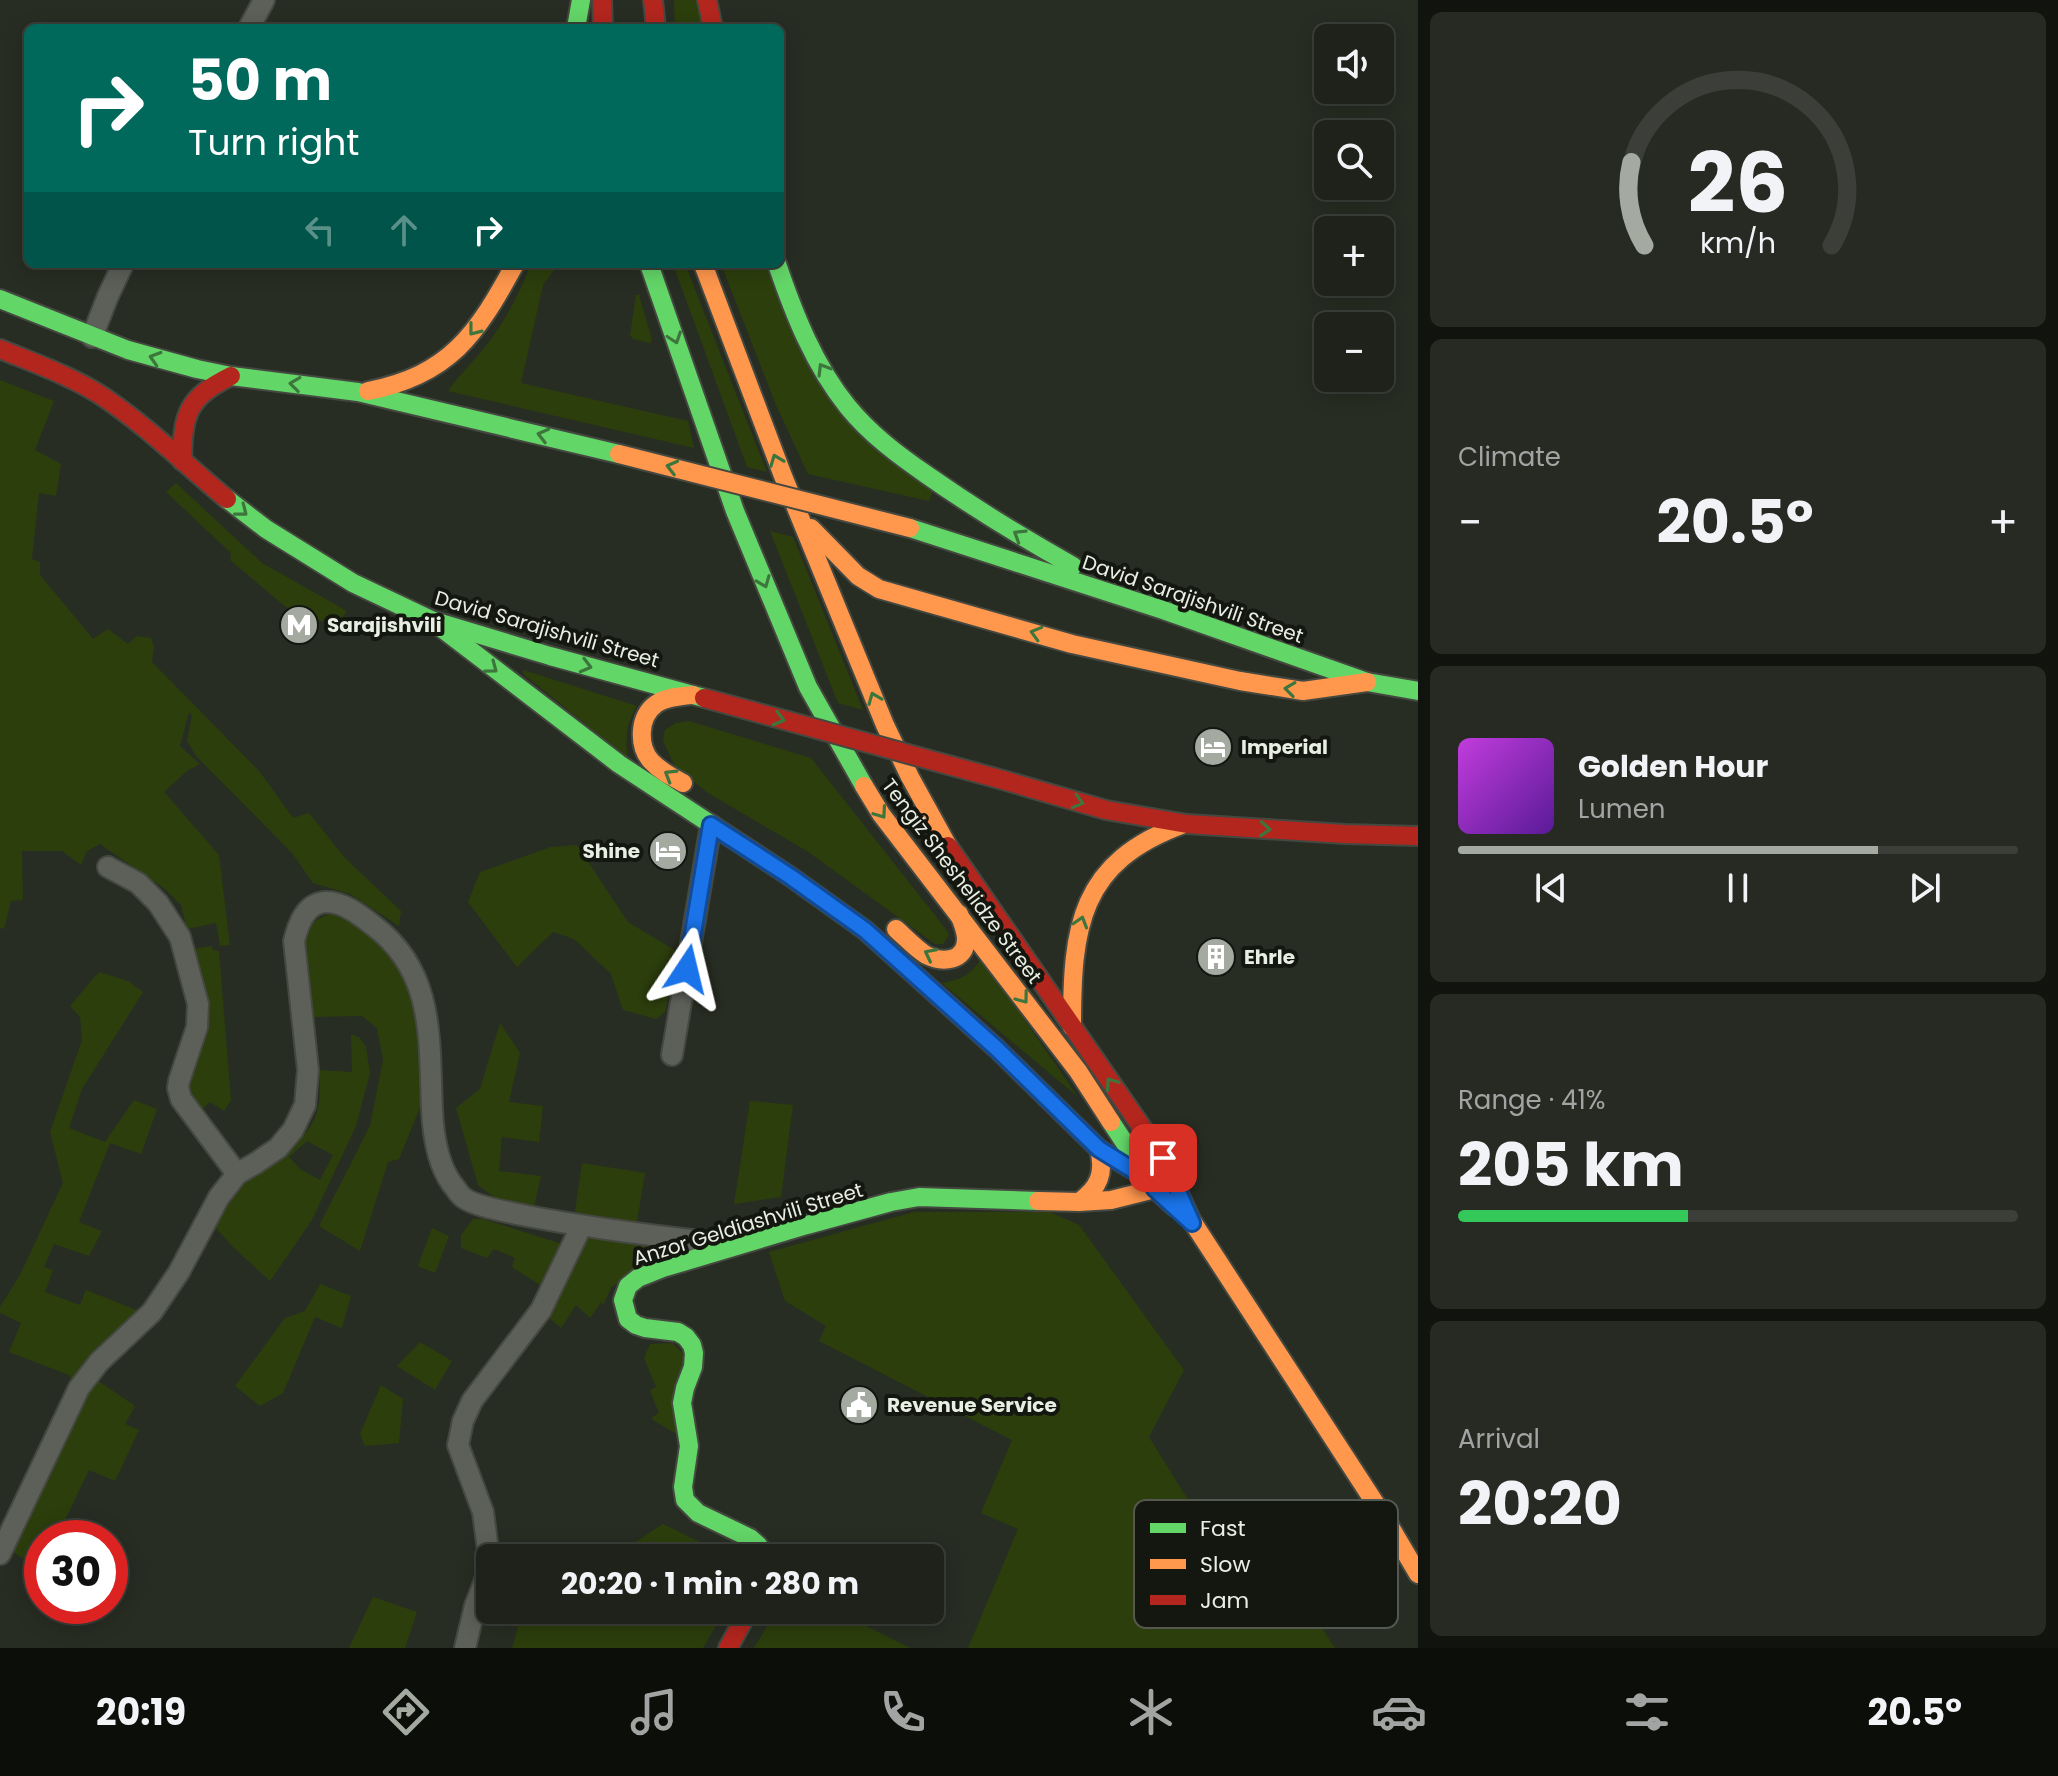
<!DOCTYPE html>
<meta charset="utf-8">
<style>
:root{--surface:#1e221a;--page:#262a23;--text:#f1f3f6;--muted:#a1a4a2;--line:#3c3f39;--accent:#a5aaa0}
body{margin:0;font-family:Poppins,sans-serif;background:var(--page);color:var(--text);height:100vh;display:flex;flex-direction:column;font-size:30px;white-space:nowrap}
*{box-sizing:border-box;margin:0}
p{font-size:26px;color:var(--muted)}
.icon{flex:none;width:44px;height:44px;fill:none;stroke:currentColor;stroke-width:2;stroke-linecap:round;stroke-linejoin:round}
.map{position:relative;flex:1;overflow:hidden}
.drawer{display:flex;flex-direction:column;gap:12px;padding:12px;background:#10130e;width:640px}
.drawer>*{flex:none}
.top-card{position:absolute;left:24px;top:24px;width:760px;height:244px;border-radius:12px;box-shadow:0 4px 20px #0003,0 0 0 2px var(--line);background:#00695c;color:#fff;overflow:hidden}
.controls{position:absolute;left:1314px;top:24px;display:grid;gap:16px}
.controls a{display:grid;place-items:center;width:80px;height:80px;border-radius:12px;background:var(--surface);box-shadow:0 4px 20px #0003,0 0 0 2px var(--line);font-size:40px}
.speed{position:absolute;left:24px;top:1520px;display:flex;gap:16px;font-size:40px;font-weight:700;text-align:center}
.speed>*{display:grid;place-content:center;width:104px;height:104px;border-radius:50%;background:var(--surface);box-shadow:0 4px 20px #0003,0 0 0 2px var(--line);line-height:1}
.speed .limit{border:12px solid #d22;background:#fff;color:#111}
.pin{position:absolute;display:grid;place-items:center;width:68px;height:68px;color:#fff;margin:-34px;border-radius:16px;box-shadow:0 4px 12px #0006}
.me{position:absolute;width:88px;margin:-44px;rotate:10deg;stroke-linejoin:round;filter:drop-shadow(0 0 6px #0008)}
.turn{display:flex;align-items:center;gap:28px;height:168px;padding:0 32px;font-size:36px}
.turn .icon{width:104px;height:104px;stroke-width:2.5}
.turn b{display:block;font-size:56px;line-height:68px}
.lanes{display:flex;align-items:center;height:76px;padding:0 32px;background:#0003;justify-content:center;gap:40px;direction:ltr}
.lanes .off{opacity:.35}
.big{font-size:60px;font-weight:700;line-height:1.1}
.drawer .tile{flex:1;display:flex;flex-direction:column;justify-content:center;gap:12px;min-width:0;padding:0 28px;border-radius:12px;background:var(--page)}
.drawer .dial{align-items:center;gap:0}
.dial svg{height:208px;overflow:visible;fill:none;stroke:var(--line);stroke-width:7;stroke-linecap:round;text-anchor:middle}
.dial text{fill:var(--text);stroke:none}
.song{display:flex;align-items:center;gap:24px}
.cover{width:96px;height:96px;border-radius:12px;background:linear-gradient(135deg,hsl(290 70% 55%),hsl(270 70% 35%))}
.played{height:8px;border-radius:4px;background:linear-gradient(90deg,var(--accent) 75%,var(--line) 75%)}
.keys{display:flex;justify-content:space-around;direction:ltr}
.heat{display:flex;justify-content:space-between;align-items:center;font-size:44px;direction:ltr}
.charge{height:12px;border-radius:6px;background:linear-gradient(90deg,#34c759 41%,var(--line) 0)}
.trip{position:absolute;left:476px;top:1544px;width:468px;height:80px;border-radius:12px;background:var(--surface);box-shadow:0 4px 20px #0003,0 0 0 2px var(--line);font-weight:700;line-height:80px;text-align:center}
.tab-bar{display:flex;height:128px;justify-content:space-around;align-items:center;background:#0c0e0a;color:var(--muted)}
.tab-bar .icon{width:56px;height:56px}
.tab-bar .selected{color:var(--accent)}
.tab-bar b{font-size:36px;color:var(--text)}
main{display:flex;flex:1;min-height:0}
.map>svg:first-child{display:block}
.green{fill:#2c3e0c;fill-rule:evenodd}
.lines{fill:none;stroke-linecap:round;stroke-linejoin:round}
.street-casing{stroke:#444840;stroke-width:24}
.fast-casing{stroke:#444840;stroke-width:22}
.slow-casing{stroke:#444840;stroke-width:22}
.jam-casing{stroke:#444840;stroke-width:22}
.street{stroke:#5c6059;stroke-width:20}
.fast{stroke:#63d668;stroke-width:18}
.slow{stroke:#ff974d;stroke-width:18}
.jam{stroke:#b3261e;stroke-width:18}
.slow-bridge-casing{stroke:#444840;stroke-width:22;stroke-linecap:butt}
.jam-bridge-casing{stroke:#444840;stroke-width:22;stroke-linecap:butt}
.slow-bridge{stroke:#ff974d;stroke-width:18}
.jam-bridge{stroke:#b3261e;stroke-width:18}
.oneway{stroke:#3c763c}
.route-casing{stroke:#114b97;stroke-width:20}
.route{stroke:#1a73e8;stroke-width:14}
.labels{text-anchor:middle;stroke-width:8;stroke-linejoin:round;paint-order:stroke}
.street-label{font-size:20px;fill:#e9eee3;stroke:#14170f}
.poi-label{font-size:20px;font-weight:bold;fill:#e9eee3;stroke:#14170f;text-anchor:start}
.key{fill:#14170f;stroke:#54584f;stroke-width:2}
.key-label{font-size:22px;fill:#e9eee3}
</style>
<main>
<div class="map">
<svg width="1418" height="1648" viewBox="0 0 1418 1648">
<rect width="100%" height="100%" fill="#282d23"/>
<g class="green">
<path d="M674,0h28l5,28h-32z"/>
<path d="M531,264h36l-2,6 -9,-3 -13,18 -22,98 167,38 6,27 -246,-57c11,-16 25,-29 37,-44 20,-25 34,-53 46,-83z"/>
<path d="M673,264h12l82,208 -20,-5z"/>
<path d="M721,264h48l21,59 144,165 -5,13 -121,-27 -32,-69z"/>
<path d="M636,295h3l13,45 -2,3 -17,-4 -3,-4z"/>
<path d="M0,380l54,21 -19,49 26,14 -5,32 -17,-3 -7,66 8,3v13l53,64 15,-10 20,15 9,-8 14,2 3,9 -2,15 108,110 33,46 16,-5 36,45 56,53 -2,15 -49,-32 -37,-11 -21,-30 -95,-96 -10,-16 5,-25 -3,-4 -9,34 20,18 -13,7 -23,21 55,63 11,90 -10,1 -4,-23 -29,6 -6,-24 -16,-16 -65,-45 -13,7 -6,14 -19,-14h-40l1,49 -12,1 -7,28 -4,-1z"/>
<path d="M176,483l86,80 85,48 -11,16 -50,-20 -56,-47 1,-7 -65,-61z"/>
<path d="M770,531l23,6 70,173 -25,-7z"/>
<path d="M523,670l114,36c-11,18 -12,32 -9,52l-105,-84z"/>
<path d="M689,721l122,37 134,170 4,7 -6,9h-8l-128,-93 -99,-58 -33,-26 -12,-26 2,-11 11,-7z"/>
<path d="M577,845l51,77 50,30 -13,60 -9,7 -33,-9 -12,-36 -37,-35 -21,-7 -36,35 -49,-65 12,-30 71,-25z"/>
<path d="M340,911l11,7 44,39 17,34 10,41 3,63 -26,64 -11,3 -28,89 -41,-25 51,-100 13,-66 -6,-32 -15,-12 -50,1c-3,-20 -15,-72 -4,-88 7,-11 20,-15 32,-18z"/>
<path d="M212,946l1,4 6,1 12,149 -7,11 -14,-9 -13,12 -12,-22 7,-143z"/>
<path d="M982,958l96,139 -136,-114c21,-4 27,-7 40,-25z"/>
<path d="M99,972l29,9 15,11 -61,97 -13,39 36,14 29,-42 23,9 -16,45 -31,-11 -31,79 23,9 -13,25 -35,-12 -10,23 9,3 -8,22 35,13 6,-15 58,23 -69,73 -6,-11 -60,-23 12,-29 -21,-10v-6l20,-32 43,-92 -13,-51 32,-92 -2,-23 -10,-11z"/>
<path d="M500,1023l20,30 -11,49 34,4 -4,36 -37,-5 -3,34 42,5 -7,31 -36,-7 -20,-15 -22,-77 24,-19z"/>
<path d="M351,1034l9,4 6,9 4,26 -14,53 -44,94 -42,61 -36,-33 -20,-22c5,-10 10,-24 18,-33 24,-29 78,-44 86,-86 3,-12 1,-25 1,-37l33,2zM307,1141l26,14 -13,25 -20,-11 -11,-12z"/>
<path d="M750,1101l43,4 -12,92 -47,7z"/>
<path d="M582,1163l63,10 -8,49 -62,-10z"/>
<path d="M914,1212h136l29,13 105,145 -35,67 100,161 41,-18 45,68h-367l50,-119 -37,-16 31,-73 -193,-99 7,-15 -41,-25 -16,-49z"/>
<path d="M473,1219h10l76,24 4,7 -20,37 -31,-20 3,-9 -21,-9 -7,9 -26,-10v-13z"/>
<path d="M432,1228l17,8 -14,37 -17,-7z"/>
<path d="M589,1236l123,11 -100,39 -9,19 -2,-3 -11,16 -14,-13 -15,23 -16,-14 38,-76z"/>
<path d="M320,1284l31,12 -9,32 -27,-11 -32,76 -23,13 -25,-20 50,-68 20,-7z"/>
<path d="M420,1342l32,19 -17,29 -38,-24z"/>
<path d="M673,1343l11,12 -4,81 -27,-16 -1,-3 7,-4 -9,-23 6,-3 -12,-29 6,-14z"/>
<path d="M97,1380l38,26 -10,18 14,6 -24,51 -26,-11 -26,54 -11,5 -6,9h-4v6l-13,19 -16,-11 68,-148z"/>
<path d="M381,1385l22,14 -4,44 -34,3 -5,-12z"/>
<path d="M663,1524l69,34h-121z"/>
<path d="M373,1597l44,15 -12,36h-56z"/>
<path d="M523,1610h202l-22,38h-191z"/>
<path d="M777,1610h57l76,38h-156z"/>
</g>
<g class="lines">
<defs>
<g id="street">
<path d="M249,28l15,-28"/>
<path d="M92,337l16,-41 15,-32"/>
<path d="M108,867l30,16 20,20 22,34 18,67 -1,23 -18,54 -1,7 3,11 56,75"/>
<path d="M672,1055l39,-230"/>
<path d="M0,1554l79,-166 20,-26 53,-50 27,-40 40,-75 18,-23 19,-11 22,-15 15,-18 12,-25 3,-35 -14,-129c4,-16 11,-38 32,-39 18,0 34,13 48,24 61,46 55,114 58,183 1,25 5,54 20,75 4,4 7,11 12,14 10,8 44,14 58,17 62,12 124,20 187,27l18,1"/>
<path d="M465,1648l10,-42 11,-28 2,-28 -5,-38 -25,-67 5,-24 9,-20 69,-91 40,-83"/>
</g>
<g id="fast">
<path d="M576,28l5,-28"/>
<path d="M649,264l86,247 73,176 56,99"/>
<path d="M777,264c17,50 37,101 71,143 22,27 50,48 79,68 47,33 96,63 146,91"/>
<path d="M0,299l128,51 69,19 34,7 127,16 261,62"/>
<path d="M227,499l39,30 87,54 78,37 119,36 154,42"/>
<path d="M910,528l253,82 204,72 51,9"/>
<path d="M431,620l188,144 172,113 74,53 131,118 49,48"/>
<path d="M1111,1122l44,67 20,18"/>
<path d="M767,1558l-9,-13 -8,-7 -52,-25 -13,-13 -2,-13 6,-41 -7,-43 3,-15 8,-21 1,-14 -2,-8 -6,-8 -8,-5 -33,-4 -9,-3 -8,-6 -5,-19 5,-14 10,-8 25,-10 144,-43 84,-23 28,-5 119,4"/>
</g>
<g id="slow">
<path d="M703,264l80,212 102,249 25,52 38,69"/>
<path d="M368,391c82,-16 109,-57 147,-127"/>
<path d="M811,528l47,48 21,13 193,55 168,37 63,10 64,-9"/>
<path d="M683,783c-11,-6 -23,-12 -32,-22 -13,-15 -13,-44 5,-57 10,-7 25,-8 37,-9"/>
<path d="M864,786l17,28 197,257 33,51"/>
<path d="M896,929c10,9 19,19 30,26 16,8 40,7 40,-16 0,-8 -4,-17 -7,-25"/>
<path d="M1072,1027c0,-100 7,-165 112,-203"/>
<path d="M1045,1096l54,53 39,24"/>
<path d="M1038,1201l41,1 32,-2 44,-11"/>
<path d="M1079,1202c20,-14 26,-29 20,-53"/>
<path d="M1190,1218l198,305 30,51"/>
</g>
<g id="jam">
<path d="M602,0l1,28"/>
<path d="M653,0l3,28"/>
<path d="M707,0l6,28"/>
<path d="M0,349c34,14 71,27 102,47 45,30 84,69 125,103"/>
<path d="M182,461c1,-48 5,-63 49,-85"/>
<path d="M1003,780l103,30 81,14 158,10 73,2"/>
<path d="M948,846l215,312 27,60"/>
<path d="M728,1648l21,-38"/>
</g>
</defs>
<use href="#street" class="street-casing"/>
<use href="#fast" class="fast-casing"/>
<use href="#slow" class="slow-casing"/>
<use href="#jam" class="jam-casing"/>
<use href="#street" class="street"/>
<use href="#fast" class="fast"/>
<use href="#slow" class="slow"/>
<use href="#jam" class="jam"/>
<defs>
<path id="slow-bridge" d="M619,454l291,74"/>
<path id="jam-bridge" d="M704,698l299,82"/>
</defs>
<use href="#slow-bridge" class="slow-bridge-casing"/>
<use href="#jam-bridge" class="jam-bridge-casing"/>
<use href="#slow-bridge" class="slow-bridge"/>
<use href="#jam-bridge" class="jam-bridge"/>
</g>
<defs><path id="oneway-chevron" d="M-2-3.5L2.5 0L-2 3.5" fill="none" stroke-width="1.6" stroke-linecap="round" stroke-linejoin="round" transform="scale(2)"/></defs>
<g class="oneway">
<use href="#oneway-chevron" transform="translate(474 330) rotate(128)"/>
<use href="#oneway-chevron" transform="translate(675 338) rotate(71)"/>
<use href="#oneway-chevron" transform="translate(155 358) rotate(-163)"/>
<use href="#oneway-chevron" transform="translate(823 369) rotate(-121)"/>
<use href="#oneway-chevron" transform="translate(295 384) rotate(-173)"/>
<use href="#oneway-chevron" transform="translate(543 435) rotate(-166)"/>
<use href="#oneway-chevron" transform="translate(776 460) rotate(-111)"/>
<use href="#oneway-chevron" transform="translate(672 467) rotate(-166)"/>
<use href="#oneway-chevron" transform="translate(242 511) rotate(38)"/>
<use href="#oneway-chevron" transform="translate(1019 535) rotate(-148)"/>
<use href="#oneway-chevron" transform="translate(764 582) rotate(68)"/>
<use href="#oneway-chevron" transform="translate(1036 633) rotate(-164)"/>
<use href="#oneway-chevron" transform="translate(586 666) rotate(15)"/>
<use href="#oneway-chevron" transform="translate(492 668) rotate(37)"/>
<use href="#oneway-chevron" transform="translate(1290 689) rotate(-172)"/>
<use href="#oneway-chevron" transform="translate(874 698) rotate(-112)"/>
<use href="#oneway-chevron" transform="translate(779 719) rotate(15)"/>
<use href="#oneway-chevron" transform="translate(670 775) rotate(-149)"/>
<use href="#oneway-chevron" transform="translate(1078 802) rotate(16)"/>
<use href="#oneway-chevron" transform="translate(881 813) rotate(55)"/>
<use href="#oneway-chevron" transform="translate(1265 829) rotate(4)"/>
<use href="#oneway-chevron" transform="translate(1081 922) rotate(-73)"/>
<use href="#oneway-chevron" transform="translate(930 954) rotate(-153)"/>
<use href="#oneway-chevron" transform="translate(1023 998) rotate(53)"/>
<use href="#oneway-chevron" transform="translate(1111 1083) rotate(-125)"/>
</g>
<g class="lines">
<defs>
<path id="route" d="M687,969l24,-144 80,52 74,53 131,118 103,101 50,31 6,9 37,34 -29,-65"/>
</defs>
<use href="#route" class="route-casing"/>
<use href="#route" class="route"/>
</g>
<defs>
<symbol id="metro-disc" viewBox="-11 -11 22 22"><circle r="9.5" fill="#a5aaa0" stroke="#14170f"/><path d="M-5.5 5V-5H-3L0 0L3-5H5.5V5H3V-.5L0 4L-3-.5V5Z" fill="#fff"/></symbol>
<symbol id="hotel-disc" viewBox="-11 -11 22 22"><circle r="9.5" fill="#a5aaa0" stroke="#14170f"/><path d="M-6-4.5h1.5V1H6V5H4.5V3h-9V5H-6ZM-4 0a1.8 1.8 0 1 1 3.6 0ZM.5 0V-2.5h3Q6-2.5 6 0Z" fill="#fff"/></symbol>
<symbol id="building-disc" viewBox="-11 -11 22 22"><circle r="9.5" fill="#a5aaa0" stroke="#14170f"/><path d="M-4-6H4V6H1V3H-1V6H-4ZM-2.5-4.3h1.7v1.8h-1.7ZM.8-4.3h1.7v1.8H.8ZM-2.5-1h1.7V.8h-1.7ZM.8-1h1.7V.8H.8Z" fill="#fff"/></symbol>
<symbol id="civic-disc" viewBox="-11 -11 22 22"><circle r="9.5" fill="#a5aaa0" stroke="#14170f"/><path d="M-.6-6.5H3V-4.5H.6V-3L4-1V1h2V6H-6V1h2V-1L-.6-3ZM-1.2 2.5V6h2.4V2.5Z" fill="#fff"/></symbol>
</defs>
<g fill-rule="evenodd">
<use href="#metro-disc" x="277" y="603" width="44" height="44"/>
<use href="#hotel-disc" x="1191" y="725" width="44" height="44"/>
<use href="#hotel-disc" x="646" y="829" width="44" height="44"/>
<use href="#building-disc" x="1194" y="935" width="44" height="44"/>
<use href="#civic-disc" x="837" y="1383" width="44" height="44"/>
</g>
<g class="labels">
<g class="street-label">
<text transform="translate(1193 599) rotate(19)" y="7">David Sarajishvili Street</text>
<text transform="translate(547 629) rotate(16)" y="7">David Sarajishvili Street</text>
<text transform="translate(962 881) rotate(53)" y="7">Tengiz Sheshelidze Street</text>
<text transform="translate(748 1224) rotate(-17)" y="7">Anzor Geldiashvili Street</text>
</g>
<g class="poi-label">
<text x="327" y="632">Sarajishvili</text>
<text x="1241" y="754">Imperial</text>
<text x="640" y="858" text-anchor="end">Shine</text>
<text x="1244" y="964">Ehrle</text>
<text x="887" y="1412">Revenue Service</text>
</g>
</g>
<rect x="1134" y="1500" width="264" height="128" rx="12" class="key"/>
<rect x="1150" y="1523" width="36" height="10" fill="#63d668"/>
<rect x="1150" y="1559" width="36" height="10" fill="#ff974d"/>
<rect x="1150" y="1595" width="36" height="10" fill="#b3261e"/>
<g class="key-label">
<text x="1200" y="1536">Fast</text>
<text x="1200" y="1572">Slow</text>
<text x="1200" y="1608">Jam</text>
</g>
</svg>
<div class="controls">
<a><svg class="icon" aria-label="sound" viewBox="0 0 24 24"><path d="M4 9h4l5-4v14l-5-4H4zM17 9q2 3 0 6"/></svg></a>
<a><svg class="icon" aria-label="search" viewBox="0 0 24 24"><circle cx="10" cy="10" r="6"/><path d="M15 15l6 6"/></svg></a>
<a>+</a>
<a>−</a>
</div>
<div class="speed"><div class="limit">30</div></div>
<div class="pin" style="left:1163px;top:1158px;background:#d93025"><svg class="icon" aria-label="arrive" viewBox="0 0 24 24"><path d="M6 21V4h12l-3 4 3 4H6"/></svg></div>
<svg class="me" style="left:687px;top:969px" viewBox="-20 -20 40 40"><path d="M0-17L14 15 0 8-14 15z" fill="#1a73e8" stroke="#fff" stroke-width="4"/></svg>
<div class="trip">20:20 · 1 min · 280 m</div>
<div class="top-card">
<div class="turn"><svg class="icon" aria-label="right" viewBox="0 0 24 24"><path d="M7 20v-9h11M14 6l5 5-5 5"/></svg><div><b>50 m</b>Turn right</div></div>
<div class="lanes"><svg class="icon off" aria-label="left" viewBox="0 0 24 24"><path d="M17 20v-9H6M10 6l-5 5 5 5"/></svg><svg class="icon off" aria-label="ahead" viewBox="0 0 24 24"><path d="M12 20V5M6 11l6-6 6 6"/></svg><svg class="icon" aria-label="right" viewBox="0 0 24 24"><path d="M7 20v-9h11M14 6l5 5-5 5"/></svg></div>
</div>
</div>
<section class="drawer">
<div class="tile dial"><svg viewBox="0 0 100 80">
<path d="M14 69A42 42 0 1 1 86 69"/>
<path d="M14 69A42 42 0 0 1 9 37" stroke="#a5aaa0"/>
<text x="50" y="56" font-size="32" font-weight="700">26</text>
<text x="50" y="72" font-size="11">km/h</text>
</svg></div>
<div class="tile"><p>Climate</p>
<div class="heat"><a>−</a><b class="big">20.5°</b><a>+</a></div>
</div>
<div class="tile">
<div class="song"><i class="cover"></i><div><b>Golden Hour</b><p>Lumen</p></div></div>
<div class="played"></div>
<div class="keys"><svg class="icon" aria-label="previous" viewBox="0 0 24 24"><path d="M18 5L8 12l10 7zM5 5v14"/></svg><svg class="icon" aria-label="pause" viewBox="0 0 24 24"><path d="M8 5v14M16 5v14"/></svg><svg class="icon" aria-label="next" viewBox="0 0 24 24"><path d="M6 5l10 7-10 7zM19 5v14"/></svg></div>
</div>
<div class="tile"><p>Range · 41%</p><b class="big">205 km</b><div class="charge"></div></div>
<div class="tile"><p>Arrival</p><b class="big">20:20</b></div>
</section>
</main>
<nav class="tab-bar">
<b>20:19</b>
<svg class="icon selected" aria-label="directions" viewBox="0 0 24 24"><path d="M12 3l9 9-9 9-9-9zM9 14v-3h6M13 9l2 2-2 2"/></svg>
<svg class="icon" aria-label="music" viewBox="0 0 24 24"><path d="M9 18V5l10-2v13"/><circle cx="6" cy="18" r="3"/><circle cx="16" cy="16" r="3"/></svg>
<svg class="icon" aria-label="phone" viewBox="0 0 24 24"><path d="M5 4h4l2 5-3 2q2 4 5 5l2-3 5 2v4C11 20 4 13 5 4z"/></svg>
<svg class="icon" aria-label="climate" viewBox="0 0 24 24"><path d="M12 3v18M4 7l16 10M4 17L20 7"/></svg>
<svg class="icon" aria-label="car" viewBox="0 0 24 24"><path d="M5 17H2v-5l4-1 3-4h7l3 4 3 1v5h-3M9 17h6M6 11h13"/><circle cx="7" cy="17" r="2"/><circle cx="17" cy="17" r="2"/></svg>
<svg class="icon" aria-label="filters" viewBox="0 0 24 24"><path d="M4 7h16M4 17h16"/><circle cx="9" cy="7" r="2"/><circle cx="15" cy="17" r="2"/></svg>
<b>20.5°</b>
</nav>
